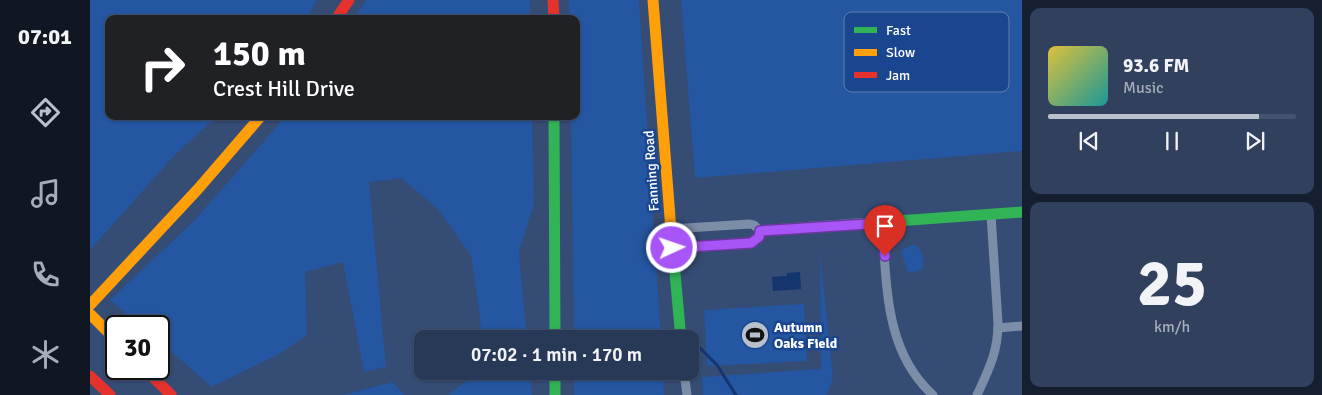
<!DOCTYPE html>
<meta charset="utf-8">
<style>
:root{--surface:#283957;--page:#30405d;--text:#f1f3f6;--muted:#a5acba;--line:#44536d;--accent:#b8c0ce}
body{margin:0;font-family:Signika,sans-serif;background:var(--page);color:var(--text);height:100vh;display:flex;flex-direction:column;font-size:19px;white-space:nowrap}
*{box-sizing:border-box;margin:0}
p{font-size:16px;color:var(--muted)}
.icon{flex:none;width:28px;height:28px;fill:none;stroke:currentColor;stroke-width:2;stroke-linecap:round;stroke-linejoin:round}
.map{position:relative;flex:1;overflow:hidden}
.sheet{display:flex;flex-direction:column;gap:8px;padding:8px;background:#161f30;width:300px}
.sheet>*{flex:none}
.banner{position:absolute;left:15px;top:15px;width:475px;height:105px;border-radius:10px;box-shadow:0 1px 4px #0004,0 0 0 1px var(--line);background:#202124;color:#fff;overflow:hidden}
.speed{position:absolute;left:15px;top:315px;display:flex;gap:10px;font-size:25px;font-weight:700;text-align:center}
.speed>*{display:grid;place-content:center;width:65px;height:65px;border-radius:50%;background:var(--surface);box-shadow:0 1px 4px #0004,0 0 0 1px var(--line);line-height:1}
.speed .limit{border:2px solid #111;border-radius:8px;background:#fff;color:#111}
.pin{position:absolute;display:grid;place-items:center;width:42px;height:42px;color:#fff;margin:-51px -21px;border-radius:50% 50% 50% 0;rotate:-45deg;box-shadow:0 0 5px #0007}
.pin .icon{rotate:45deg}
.me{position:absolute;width:55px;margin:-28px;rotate:87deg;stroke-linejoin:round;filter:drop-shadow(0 0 4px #0008)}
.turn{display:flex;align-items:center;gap:18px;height:105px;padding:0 25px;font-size:22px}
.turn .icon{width:65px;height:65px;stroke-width:2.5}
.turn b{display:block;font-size:35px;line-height:42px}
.sheet .tile{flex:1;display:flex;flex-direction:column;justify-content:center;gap:8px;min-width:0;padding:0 18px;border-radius:10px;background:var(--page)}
.sheet .dial{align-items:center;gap:0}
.dial b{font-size:65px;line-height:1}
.song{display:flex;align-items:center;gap:15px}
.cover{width:60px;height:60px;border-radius:8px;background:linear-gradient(135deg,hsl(50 70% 55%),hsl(180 70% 35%))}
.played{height:5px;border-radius:2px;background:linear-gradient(90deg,var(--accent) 85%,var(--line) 85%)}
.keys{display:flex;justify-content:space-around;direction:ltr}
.trip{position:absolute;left:324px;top:330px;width:285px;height:50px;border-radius:10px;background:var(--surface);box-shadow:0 1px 4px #0004,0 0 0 1px var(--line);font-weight:600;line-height:50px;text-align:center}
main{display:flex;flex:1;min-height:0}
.dock{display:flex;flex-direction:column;width:90px;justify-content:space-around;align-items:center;background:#101723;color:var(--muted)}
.dock .icon{width:35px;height:35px}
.dock .selected{color:var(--accent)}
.dock b{font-size:22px;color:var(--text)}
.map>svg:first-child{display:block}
.green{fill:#2556a1}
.water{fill:#14356e}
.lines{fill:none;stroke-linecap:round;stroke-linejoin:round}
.stream{stroke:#14356e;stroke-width:3}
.street{stroke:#7c8da7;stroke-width:9}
.fast{stroke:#30b455;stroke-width:11}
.slow{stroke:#ff9f0a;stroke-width:11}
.jam{stroke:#e5322d;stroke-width:11}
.route-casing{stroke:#6d37a1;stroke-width:12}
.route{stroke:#a855f7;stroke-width:9}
.labels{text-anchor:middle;stroke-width:5;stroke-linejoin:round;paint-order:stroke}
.street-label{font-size:14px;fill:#fff;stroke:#1a468f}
.poi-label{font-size:14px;font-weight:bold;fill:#fff;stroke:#1a468f;text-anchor:start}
.key{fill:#1a468f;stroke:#5f7eb1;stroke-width:1}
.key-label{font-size:14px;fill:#fff}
</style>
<main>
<nav class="dock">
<b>07:01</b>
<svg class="icon selected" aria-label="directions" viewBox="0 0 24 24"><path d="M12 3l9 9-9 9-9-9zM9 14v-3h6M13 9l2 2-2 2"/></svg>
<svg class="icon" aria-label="music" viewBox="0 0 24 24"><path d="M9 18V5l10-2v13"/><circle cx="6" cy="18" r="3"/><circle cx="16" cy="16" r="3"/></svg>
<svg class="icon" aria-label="phone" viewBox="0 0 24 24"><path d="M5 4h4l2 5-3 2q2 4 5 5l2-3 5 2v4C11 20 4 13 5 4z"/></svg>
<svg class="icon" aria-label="climate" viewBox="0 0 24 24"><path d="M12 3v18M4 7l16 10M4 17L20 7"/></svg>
</nav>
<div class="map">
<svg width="932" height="395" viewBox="0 0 932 395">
<rect width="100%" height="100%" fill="#354c74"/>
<g class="green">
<path d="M0,0h227l-10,19h-198v97h108l-44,41 -83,93z"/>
<path d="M276,0h164v19h-176z"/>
<path d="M479,0h70l22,339h-87l-3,-223h5v-97h-7z"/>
<path d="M591,0h341v151l-327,27z"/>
<path d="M196,116h246l2,88 -15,48 8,87h-46l-1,-22 -9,-61 -33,-47 -37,-31 -32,4 17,185 -22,5 -21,-110 -38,10 2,63 -26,18 -69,34 -53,-46v-15h-18l-31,-26 83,-78z"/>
<path d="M822,245h4c7,5 9,18 6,25l-12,3 -2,-1 -7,-19 3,-5z"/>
<path d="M730,252l13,125 -6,18h-124l-1,-18 119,-8z"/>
<path d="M714,304l3,57 -100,5 -3,-56z"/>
<path d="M391,371h49l2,24h-84z"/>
<path d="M484,371h89l1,24h-90z"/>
<path d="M303,382l11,13h-62z"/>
</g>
<path class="water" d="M710,272l1,17 -28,2 -1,-14 15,-1v-3z"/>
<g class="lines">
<path class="stream" d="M610,348l17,17 19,30"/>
<g class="street">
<path d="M792,223c5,61 2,128 51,172"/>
<path d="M580,229l80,-5 4,1 6,6 -1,6 -8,6 -79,5"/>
<path d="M908,328l24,-2"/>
<path d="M594,371l3,24"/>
<path d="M887,395c12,-26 21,-43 21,-72l-7,-108"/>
</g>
<g class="fast">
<path d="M464,116l1,223"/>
<path d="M581,230l10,109"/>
<path d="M670,231l262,-19"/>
<path d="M465,371v24"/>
</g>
<g class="slow">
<path d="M563,0l18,230"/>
<path d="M0,305l108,-116 63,-73"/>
<path d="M0,314l26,26"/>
</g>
<g class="jam">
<path d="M463,0l1,19"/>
<path d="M246,19l13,-19"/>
<path d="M55,369l26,26"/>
<path d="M0,376l20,19"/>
</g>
</g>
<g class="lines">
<defs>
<path id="route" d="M582,248l79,-5 8,-6 1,-6 122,-8 3,33"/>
</defs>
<use href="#route" class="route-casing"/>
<use href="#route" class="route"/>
</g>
<defs>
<symbol id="stadium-disc" viewBox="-11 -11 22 22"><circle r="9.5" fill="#b8c0ce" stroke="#1a468f"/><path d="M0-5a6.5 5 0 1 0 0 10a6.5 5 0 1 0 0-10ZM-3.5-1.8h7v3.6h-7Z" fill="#111"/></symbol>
</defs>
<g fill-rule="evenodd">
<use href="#stadium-disc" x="649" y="319" width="32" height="32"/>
</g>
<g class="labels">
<g class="street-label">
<text transform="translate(561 171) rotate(-94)" y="5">Fanning Road</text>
</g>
<g class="poi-label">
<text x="684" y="332">Autumn<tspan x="684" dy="16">Oaks Field</tspan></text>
</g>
</g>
<rect x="754" y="12" width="165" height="80" rx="8" class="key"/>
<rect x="764" y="27" width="23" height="6" fill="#30b455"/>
<rect x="764" y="49" width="23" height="7" fill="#ff9f0a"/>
<rect x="764" y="72" width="23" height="6" fill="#e5322d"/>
<g class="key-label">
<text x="796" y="35">Fast</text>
<text x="796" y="57">Slow</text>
<text x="796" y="80">Jam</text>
</g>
</svg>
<div class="speed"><div class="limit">30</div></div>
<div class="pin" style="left:795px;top:256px;background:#d93025"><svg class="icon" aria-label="arrive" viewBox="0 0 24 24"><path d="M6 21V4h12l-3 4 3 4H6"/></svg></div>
<svg class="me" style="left:582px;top:248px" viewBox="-20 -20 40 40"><circle r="17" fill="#a855f7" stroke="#fff" stroke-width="3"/><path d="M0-11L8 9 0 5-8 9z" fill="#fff"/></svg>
<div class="trip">07:02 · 1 min · 170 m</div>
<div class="banner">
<div class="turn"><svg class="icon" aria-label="right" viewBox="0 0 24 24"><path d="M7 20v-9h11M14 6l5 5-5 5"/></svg><div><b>150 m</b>Crest Hill Drive</div></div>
</div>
</div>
<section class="sheet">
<div class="tile">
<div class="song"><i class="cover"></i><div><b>93.6 FM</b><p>Music</p></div></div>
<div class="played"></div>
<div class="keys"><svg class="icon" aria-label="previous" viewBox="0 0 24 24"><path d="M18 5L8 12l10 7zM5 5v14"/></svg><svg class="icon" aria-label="pause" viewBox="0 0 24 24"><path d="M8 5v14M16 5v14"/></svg><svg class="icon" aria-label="next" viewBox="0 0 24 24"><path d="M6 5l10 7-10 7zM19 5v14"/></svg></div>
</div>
<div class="tile dial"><b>25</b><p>km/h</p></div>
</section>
</main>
